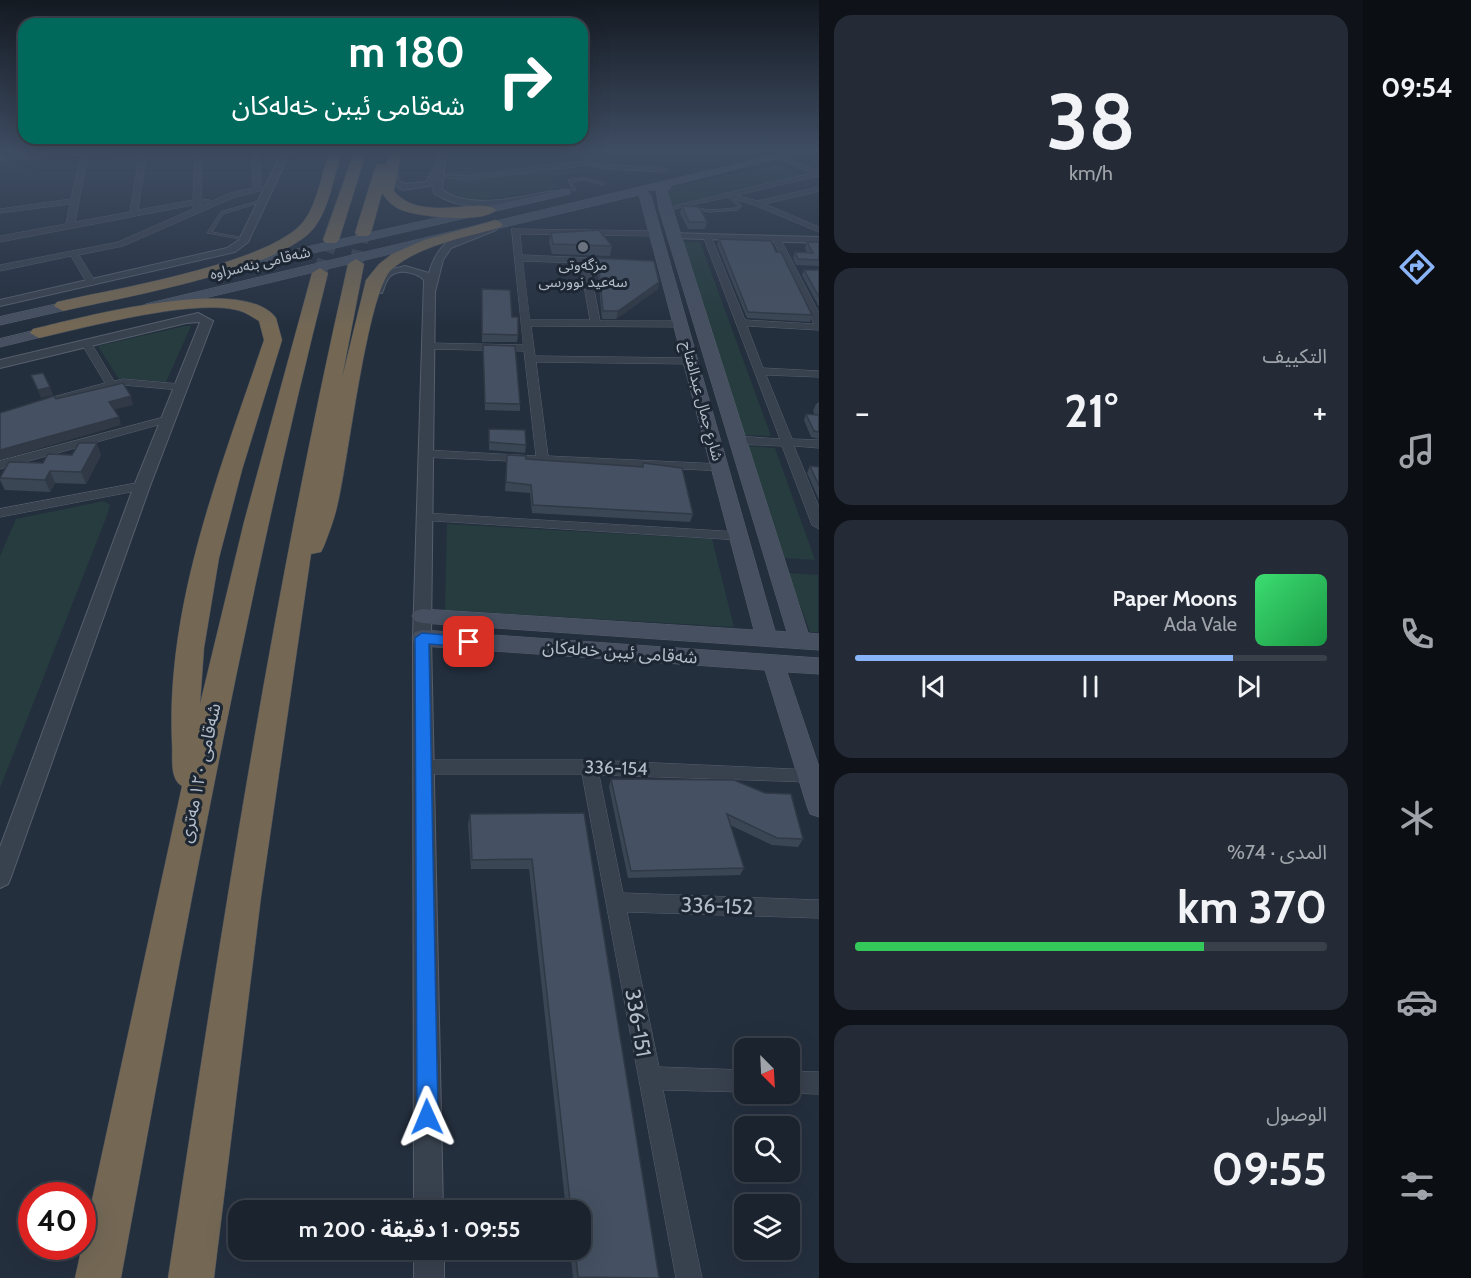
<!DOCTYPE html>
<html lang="ar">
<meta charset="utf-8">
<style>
:root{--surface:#1b232e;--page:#242b36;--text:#f1f3f6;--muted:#a0a4aa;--line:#39404a;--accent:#8ab4f8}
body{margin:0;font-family:Cabin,"Noto Sans Arabic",sans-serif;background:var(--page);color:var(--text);direction:rtl;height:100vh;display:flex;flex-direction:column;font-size:22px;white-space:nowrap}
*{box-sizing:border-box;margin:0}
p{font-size:20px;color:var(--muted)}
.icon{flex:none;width:33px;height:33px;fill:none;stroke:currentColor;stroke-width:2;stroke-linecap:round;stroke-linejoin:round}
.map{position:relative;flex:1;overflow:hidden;direction:ltr}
.sheet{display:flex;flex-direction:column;gap:15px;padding:15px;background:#0f1319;width:544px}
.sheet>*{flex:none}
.top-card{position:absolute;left:18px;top:18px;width:570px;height:126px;border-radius:18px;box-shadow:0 6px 24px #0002,0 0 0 2px var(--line);direction:rtl;background:#00695c;color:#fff;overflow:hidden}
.needle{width:39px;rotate:156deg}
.buttons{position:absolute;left:734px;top:1038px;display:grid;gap:12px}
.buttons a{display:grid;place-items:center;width:66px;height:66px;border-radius:12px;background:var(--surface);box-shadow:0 6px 24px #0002,0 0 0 2px var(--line);font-size:30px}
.speed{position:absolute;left:18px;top:1182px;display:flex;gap:12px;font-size:30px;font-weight:700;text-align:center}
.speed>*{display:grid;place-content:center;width:78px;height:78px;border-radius:50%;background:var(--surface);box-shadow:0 6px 24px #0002,0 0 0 2px var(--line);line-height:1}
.speed .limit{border:9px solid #d22;background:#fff;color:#111}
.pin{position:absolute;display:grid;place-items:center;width:51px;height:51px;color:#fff;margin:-26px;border-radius:12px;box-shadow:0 3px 9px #0006}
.me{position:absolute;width:66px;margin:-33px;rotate:359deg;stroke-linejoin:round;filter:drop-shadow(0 0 4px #0008)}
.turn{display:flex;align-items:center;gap:21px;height:126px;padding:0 24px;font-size:27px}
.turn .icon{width:78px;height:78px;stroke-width:2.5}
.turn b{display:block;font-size:42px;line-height:51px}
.big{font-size:45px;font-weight:700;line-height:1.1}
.sheet .widget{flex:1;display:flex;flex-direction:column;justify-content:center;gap:9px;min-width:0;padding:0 21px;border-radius:18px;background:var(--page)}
.sheet .dial{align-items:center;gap:0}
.dial b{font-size:78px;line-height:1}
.song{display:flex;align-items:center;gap:18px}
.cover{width:72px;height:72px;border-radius:9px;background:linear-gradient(135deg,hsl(140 70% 55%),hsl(140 70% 35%))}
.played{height:6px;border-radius:3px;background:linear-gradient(90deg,var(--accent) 80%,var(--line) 80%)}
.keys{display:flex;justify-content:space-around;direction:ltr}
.heat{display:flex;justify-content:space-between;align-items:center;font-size:33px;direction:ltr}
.charge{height:9px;border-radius:4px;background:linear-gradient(90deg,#34c759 74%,var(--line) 0)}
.trip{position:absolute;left:228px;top:1200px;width:363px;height:60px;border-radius:18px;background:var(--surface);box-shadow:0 6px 24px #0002,0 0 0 2px var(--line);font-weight:700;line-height:60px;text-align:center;direction:rtl}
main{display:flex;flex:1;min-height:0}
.tabs{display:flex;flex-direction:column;width:108px;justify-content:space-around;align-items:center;background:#0b0e12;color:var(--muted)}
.tabs .icon{width:42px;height:42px}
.tabs .on{color:var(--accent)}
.tabs b{font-size:27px;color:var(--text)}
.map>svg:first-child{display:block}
.green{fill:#263c3f}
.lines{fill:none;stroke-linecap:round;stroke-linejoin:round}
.motorway-tunnel{stroke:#3a4453;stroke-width:14;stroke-dasharray:14 8;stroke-linecap:butt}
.service-casing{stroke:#565f6c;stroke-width:1}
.minor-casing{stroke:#565f6c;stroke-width:1}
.tertiary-casing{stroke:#565f6c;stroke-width:2}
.secondary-casing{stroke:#565f6c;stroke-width:1}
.motorway-casing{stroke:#434c59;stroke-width:1}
.service{fill:#38414e;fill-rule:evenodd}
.minor{fill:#38414e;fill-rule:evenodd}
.tertiary{fill:#38414e;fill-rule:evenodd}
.secondary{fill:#465061;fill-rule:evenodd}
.motorway{fill:#746855;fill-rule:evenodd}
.wall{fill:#3b4654}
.shaded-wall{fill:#303945}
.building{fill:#455162;stroke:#303945;stroke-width:1.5}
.route{fill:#1a73e8;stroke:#114b97;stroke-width:1.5}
.worship-dot{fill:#6b7280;stroke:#1d2633;stroke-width:2}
.labels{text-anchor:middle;stroke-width:6;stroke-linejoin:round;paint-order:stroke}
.far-street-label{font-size:15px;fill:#b4bcc9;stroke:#1d2633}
.far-poi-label{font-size:15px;fill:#b4bcc9;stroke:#1d2633}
.street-label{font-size:18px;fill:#b4bcc9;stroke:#1d2633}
.near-street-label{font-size:21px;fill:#b4bcc9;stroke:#1d2633}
</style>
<main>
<nav class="tabs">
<b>09:54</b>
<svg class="icon on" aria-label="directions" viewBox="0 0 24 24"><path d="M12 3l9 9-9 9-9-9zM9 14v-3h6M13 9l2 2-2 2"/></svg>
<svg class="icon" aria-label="music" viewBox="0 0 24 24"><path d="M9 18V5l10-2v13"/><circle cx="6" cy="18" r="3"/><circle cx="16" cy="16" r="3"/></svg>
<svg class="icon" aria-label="phone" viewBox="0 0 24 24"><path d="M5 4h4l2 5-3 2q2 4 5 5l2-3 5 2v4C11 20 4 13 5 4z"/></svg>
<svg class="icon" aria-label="climate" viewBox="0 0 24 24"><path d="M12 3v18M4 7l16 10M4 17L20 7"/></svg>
<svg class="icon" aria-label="car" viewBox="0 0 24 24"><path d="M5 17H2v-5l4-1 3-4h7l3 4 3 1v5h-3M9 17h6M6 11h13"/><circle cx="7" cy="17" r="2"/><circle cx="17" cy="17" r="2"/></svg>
<svg class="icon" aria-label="filters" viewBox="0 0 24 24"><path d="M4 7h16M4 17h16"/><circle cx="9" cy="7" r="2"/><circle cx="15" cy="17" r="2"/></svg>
</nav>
<section class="sheet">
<div class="widget dial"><b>38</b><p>km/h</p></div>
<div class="widget"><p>التكييف</p>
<div class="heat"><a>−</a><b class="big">21°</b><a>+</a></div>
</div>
<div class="widget">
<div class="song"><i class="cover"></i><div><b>Paper Moons</b><p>Ada Vale</p></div></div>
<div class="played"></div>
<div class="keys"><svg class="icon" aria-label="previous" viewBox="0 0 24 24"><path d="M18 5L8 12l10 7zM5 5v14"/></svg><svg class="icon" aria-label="pause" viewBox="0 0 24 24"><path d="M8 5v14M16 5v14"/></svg><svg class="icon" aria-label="next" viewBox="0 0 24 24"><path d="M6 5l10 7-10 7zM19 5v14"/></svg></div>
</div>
<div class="widget"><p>المدى · 74%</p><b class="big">370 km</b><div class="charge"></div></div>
<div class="widget"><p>الوصول</p><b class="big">09:55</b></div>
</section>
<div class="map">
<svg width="819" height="1278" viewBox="0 0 819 1278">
<rect width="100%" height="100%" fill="#242f3e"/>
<g class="green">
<path d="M451,150h117l12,21 -31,7 10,10 -57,9 -33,2 -23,-8z"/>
<path d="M776,164l28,12 -137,30 -1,-17z"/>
<path d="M682,242h18l71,194 -27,-1z"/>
<path d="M185,326h6l-25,56 -48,-4 -20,-32z"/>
<path d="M747,446l28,2 40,112 -31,-2z"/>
<path d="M104,501l6,4 -4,13 -106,270v-232l16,-37z"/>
<path d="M447,524l265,15 22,88 -289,-17z"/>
<path d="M788,573l30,2v57h-8z"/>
</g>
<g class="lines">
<g class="motorway-tunnel">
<path d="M356,264l7,-31"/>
<path d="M320,273l11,-33"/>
</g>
<defs>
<g id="service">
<path d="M584,178l20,5 1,1 -2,1 -19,-5 -13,2 5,8 -3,1 -5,-11z"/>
<path d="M727,193l15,13 -4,4 -29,2 -19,-4 2,-1 17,3 27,-2 2,-2 -12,-11 -1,-1z"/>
<path d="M262,200l3,1 -42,13 -11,18 32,6 2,1v1l-39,-7 14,-21z"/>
</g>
<g id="minor">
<path d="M85,150h44l-41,5 -13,67 55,-10 10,-62h7l-9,60 55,-10 2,-50h7l-1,49 9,1 -9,3v3l29,-13 23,-5 -1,-38h7l2,37 9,-2 4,2 -39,10 -112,49 -44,9 17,28 -2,2h-6l-17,-29 -71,15v-6l118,-23 75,-33v-4l-193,37v-6l66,-12 4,-20 -70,9v-4l71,-10 10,-44 -81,5v-4z"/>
<path d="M577,150h6l14,14 61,3 11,3 -4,2 -61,-3 -16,-4 -121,15 -34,-4 4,-2 30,2 117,-15z"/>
<path d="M728,150h8l4,3 -7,2z"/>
<path d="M779,154l40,17v5l-82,19 20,6 62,-14v4l-54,13 54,23v5l-65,-27 -26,-8 -63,14 -4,-2 151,-36 -36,-15z"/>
<path d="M512,229l147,2 1,2 -4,3 -136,-2 2,21 92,4v4l-3,1 -22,-1 11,58h81l5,3 -5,3 -150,-1 4,30 156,2 5,3 -5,3 -155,-2 12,94 173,8 6,4 -2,3 -303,-14 -2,-3 6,-4 110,6 -12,-105 -95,-2 -5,-3 5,-3 94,2zM523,261l57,2 10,57h-60z"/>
<path d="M707,233l4,3 34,84 69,4 -42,-86 4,-3 4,3 39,75v17l-72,-4 16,42 56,3v6l-53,-2 26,64 27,1v8l-25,-2 25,61v22l-7,-4 -30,-79 -46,-2 -6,-4 6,-4 44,3 -77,-203z"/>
<path d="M82,341h8l24,40 9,-2 57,5 5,3 -5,3 -57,-5 -70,16v-4l52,-14 -24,-40z"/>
<path d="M168,416l4,1v4l-172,48v-8z"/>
<path d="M142,482l4,1v6l-146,28v-8z"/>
<path d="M424,513l315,19 7,4 -7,4 -320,-20 -2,-3z"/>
<path d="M423,760h166l225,10 3,5 -3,5 -6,2 -209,-7 24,118 196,7v18l-192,-6 32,155 85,3v22l-81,-2 39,188h-26l-94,-504h-159l-6,-2 -3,-5 3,-5z"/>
<path d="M789,1071l30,1v22l-30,-1z"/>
</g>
<g id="tertiary">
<path d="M283,150h8l-43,92 -13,10 -235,54v-6l227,-52 12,-8z"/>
<path d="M438,150h8l-4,40c32,21 76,6 112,1l5,3c-7,5 -19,5 -28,6 -33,6 -68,13 -97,-7l-1,-8 -30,5 -14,-9v-21l4,-3 4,3 1,20 7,4 21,-2 10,-16z"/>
<path d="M492,225l5,3 -1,2 -45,18 -8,12 -8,32 -4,346 12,572h-29l-1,-572 11,-358c-8,-8 -28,-13 -36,-1 -3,4 -4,10 -6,14l-10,-2 12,-20 21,-5 24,7c10,-36 31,-39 63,-48z"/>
<path d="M670,233l149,4v6l-145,-5 -4,-1z"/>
<path d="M198,313l15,8 -63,165 -139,391 -3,7 -8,4v-41l134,-361 66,-164 -14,1 -186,45v-8z"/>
<rect x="414" y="1250" width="30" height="28"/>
</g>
<g id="secondary">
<path d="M796,150h16l-139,35 -6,6 141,442 11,1v16l-397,-27 -7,-2 -3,-5 3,-5 7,-2 332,21 -115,-435 -493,117 -7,-4 7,-4zM656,190l3,19 128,423 -12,-1 -124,-435 -4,-5z"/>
<path d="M566,189l4,1v4l-348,80 -6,-4 6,-4z"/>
<path d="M83,298l5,1v6l-88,20v-8z"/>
<path d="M61,324l5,1v6l-66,16v-8z"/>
<path d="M422,630l397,28v16l-32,-2 32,95v50l-9,-3 -3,-8 -42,-136 -343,-24 -7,-2 -3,-6 3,-6z"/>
</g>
<g id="motorway">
<path d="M331,150h12c-10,25 -12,56 -29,78 -33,42 -195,70 -251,83l-9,-5 3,-4c55,-13 212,-38 246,-80 15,-18 18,-50 28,-72z"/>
<path d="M355,150h12l-28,90 -3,3h-10l-3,-3z"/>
<path d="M390,150h12l-8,41c27,33 89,5 102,19 -13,14 -80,7 -97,-1 -8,-4 -12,-9 -17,-16l-11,40 -3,3h-10l-3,-3 20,-65 2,-3h9z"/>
<path d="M496,220l7,4 -2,3c-36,11 -79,17 -109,42 -25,22 -44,196 -55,238 -3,13 -8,26 -13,39l-3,6 -10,2 -50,343 -47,381h-46c52,-340 104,-679 180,-1014l8,-5 8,5 -22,114 24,-98 13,-16 13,-10 32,-14z"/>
<path d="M320,268l8,5c-84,332 -145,668 -207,1005h-46l107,-492c-13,-7 -9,-30 -10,-43 -6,-139 48,-273 92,-403l-5,-19c-5,-3 -11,-7 -16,-9 -42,-16 -159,16 -204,26l-9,-5 3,-4c46,-11 211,-56 243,-11l6,22 -40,130 -23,88 -15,90 -4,56 44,-182 68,-249z"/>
</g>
</defs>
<use href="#service" class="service-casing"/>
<use href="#minor" class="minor-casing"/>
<use href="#tertiary" class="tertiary-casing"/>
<use href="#secondary" class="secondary-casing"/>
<use href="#motorway" class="motorway-casing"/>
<use href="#service" class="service"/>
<use href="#minor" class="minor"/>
<use href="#tertiary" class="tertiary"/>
<use href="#secondary" class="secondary"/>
<use href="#motorway" class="motorway"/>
</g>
<g class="wall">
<path d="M682,206l25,16 -2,7h-17l-8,-16z"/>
<path d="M551,233l61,13 -2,10 -58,-2 -3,-12z"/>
<path d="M719,239l57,13 36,63 -2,7 -63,-4 -30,-73z"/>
<path d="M807,242h12v24l-23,-1 -3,-7 2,-6 12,1 -2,-5z"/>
<path d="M593,258l65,31 -42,30h-14l-4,-43 -5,-2 -1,-9z"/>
<path d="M804,270h15v37l-17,-32z"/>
<path d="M482,289l30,28 6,18 -1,7h-35z"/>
<path d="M483,345l37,59v7l-35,-1z"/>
<path d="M819,402v37l-8,-2 -7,-17 2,-6 9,1 -2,-4 3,-7z"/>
<path d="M489,429l37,16 -1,8 -36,-3z"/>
<path d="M101,455l-15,29 -31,-1 -5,9 -45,-2 -5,-10v-3l43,-14z"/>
<path d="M507,455l19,4 116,8 1,-4 50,51 -3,8 -158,-9 -2,-20 -25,-2z"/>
<path d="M810,466l9,1v33l-12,-27z"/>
<path d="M611,779l123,1 69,59 -5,8 -26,-2 -42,-20 14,43 -4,7 -112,3 -19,-91z"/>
<path d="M584,813l75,465h-86l-3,-28h10v-40h-14l-37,-341h-58l-3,-45 2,-10z"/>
</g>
<g class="shaded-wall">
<path d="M659,282l-1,7 -42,30 2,-8z"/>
<path d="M50,387l3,8 -12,3 -3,-8z"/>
<path d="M131,396l2,9 -21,5 -3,-8z"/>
<path d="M119,417l2,8 -121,35v-10z"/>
<path d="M97,443l4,12 -15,29 -5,-12z"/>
<path d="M50,471l5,12 -5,9 -5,-12z"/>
</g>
<g class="building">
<path d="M682,206l17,1 8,15h-18z"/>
<path d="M599,230l13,16 -59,-2 -2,-11z"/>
<path d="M719,239l52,2 5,11h5l31,63 -64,-3z"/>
<path d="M807,242h12v18l-21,-1 -3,-7 18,1z"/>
<path d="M593,258l61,3 5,21 -41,29h-15l-4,-42 -5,-2z"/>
<path d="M804,270h15v27z"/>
<path d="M482,289l28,1 2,27h6v18l-36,-1z"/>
<path d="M483,345l32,1 5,58 -35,-1z"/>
<path d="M43,373l7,14 -12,3 -7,-15z"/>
<path d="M123,383l8,13 -22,6 10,15 -119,33v-37l54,-17 2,3z"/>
<path d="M806,414l13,1v17l-5,-1z"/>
<path d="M489,429l36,1 1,15 -37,-3z"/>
<path d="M79,443h18l-16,29 -31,-1 -5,9 -45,-2 9,-16 34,1 5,-9 24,1z"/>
<path d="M507,455l19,1v3l117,8v-4l39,5 11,46 -160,-9 -2,-20 -25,-3z"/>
<path d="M810,466l9,1v19z"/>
<path d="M611,779l123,1 31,13 26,1 12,45 -26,-1 -50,-24 17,54 -113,3z"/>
<path d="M584,813l75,465 -81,-1 -3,-27h5v-40h-9l-39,-351 -60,1 -2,-46z"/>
</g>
<linearGradient id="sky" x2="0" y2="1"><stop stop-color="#141a22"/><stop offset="0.46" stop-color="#3f4d63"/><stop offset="1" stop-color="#3f4d63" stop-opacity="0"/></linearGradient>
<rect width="819" height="328" fill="url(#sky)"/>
<path class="route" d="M422,633l47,4 6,5 -6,5 -40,-3 9,473 -3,8 -8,3 -7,-3 -3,-8 -2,-479z"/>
<circle class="worship-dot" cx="583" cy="247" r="6"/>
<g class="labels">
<g class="far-street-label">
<text transform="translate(260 263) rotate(-13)" y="5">شەقامی بنەسراوە</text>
<text transform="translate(702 401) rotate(75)" y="5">شارع جمال عبدالفتاح</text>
</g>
<g class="far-poi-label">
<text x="583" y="270">مزگەوتی<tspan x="583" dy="17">سەعید نوورسی</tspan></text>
</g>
<g class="street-label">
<text transform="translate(620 652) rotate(4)" y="6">شەقامی ئیبن خەلەکان</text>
<text transform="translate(616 768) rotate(2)" y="6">336-154</text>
<text transform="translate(200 773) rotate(-78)" y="6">شەقامی ١٢٠ مەتری</text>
</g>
<g class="near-street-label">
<text transform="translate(717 906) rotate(2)" y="7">336-152</text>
<text transform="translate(638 1023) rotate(80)" y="7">336-151</text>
</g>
</g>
</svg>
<div class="buttons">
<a><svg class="needle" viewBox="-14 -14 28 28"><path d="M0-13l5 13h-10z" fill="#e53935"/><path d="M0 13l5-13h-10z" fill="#a0a4aa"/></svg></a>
<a><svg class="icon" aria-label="search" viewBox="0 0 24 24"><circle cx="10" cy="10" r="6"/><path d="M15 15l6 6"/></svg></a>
<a><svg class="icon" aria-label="layers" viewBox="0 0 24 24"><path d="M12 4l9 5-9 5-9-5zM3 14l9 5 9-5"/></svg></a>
</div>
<div class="speed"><div class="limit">40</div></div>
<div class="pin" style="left:469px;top:642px;background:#d93025"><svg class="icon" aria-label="arrive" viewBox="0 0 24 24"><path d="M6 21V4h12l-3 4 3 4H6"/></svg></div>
<svg class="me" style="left:427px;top:1117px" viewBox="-20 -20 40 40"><path d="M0-17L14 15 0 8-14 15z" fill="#1a73e8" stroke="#fff" stroke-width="4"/></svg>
<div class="trip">09:55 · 1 دقيقة · 200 m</div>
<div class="top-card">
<div class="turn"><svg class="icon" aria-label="right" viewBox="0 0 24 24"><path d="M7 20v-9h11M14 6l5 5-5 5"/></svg><div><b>180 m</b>شەقامی ئیبن خەلەکان</div></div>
</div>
</div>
</main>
